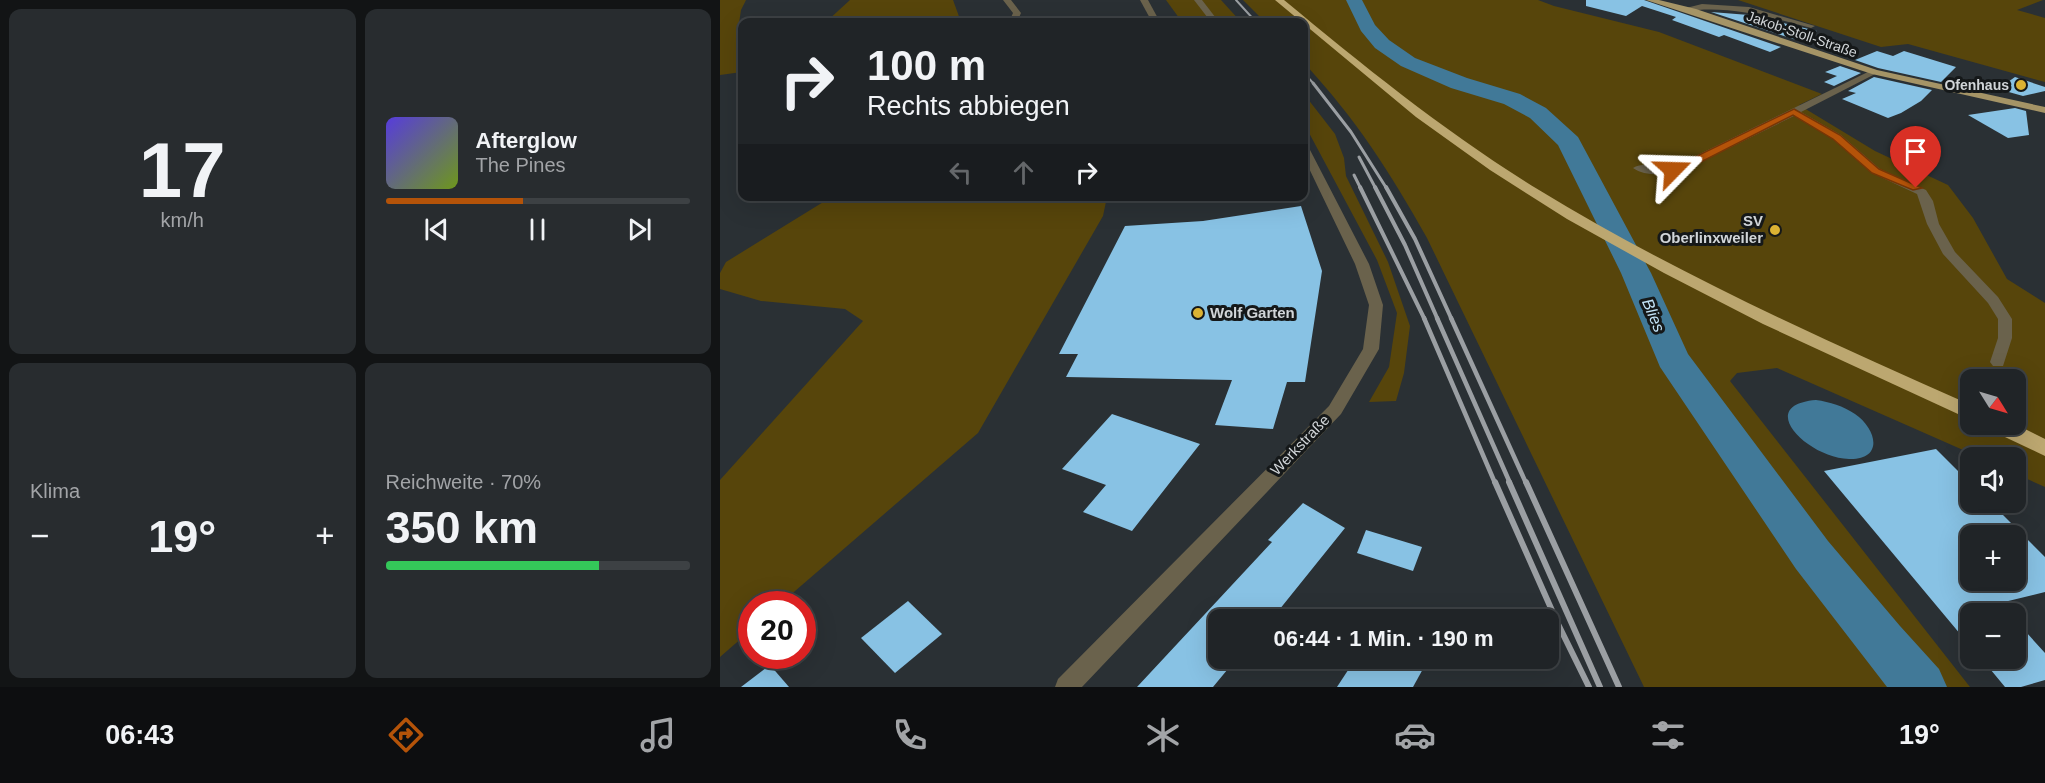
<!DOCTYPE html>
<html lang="de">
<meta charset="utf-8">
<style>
:root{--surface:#202427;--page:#282c2f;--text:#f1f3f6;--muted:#a2a4a7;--line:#3d4144;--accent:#b45309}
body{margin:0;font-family:Helvetica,sans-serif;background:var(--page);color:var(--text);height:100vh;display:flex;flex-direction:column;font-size:22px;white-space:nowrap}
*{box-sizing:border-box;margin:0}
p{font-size:20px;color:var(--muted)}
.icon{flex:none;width:33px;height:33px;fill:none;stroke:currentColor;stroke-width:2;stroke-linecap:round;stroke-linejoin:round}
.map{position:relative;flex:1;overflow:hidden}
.panel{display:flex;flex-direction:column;gap:9px;padding:9px;background:#121415;width:720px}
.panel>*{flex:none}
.banner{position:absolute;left:18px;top:18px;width:570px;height:183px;border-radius:12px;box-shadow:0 6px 24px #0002,0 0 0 2px var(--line);background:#202427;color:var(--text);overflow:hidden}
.needle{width:39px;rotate:127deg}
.controls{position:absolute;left:1240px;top:369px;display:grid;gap:12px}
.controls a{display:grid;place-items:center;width:66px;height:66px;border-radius:12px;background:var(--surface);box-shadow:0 6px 24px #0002,0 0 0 2px var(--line);font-size:30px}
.speed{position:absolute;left:18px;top:591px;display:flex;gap:12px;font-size:30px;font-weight:700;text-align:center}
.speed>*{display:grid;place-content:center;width:78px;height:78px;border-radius:50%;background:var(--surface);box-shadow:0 6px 24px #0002,0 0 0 2px var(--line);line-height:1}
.speed .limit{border:9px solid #d22;background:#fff;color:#111}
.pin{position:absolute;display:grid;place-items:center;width:51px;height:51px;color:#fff;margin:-62px -26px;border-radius:50% 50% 50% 0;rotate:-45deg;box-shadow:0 0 6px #0007}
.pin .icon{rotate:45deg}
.me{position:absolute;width:66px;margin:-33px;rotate:68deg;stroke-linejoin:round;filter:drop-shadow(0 0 4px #0008)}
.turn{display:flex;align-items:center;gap:21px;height:126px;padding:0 30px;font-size:27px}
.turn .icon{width:78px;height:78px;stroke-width:2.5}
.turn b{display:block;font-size:42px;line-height:51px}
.lanes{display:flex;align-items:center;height:57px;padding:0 30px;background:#0003;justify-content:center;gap:30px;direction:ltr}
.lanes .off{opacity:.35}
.big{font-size:45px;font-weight:600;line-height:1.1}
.panel .widget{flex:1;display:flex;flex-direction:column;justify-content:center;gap:9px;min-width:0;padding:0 21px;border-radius:12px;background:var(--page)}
.panel .dial{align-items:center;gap:0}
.dial b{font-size:78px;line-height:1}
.song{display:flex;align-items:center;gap:18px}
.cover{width:72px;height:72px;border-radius:9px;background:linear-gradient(135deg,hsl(250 70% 55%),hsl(80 70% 35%))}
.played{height:6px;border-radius:3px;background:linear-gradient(90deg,var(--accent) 45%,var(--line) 45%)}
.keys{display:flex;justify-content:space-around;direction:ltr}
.heat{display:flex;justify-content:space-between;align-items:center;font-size:33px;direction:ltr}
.charge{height:9px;border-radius:4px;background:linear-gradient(90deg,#34c759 70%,var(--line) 0)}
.panel .tiles{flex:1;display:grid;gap:9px;grid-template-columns:repeat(2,1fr)}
.trip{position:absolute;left:488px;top:609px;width:351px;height:60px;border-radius:12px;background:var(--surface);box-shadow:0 6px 24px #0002,0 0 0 2px var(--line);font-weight:600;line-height:60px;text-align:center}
.tabs{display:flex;height:96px;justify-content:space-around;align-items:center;background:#0d0e10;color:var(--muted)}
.tabs .icon{width:42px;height:42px}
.tabs .active{color:var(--accent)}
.tabs b{font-size:27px;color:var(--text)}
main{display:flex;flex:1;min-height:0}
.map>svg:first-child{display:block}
.green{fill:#57450b;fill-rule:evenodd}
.water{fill:#417998}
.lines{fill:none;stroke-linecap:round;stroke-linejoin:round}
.river{fill:#417998;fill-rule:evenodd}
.building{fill:#88c2e4;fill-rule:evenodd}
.minor{fill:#6a624c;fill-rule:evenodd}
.major{fill:#a59466;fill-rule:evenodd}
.highway{fill:#bca770;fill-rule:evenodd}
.rail-far4{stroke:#9b9fa3;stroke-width:2}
.rail-far3{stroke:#9b9fa3;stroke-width:3}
.rail-far2{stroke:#9b9fa3;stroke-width:4}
.rail-far1{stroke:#9b9fa3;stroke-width:4.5}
.rail{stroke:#9b9fa3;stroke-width:6}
.route{fill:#b45309;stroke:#753606;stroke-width:1.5}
.poi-dot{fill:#dbb233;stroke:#151819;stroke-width:2}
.labels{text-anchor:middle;stroke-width:6;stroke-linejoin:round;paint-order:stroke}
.far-street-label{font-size:14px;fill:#d1d5d8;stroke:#151819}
.far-poi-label{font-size:14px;font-weight:bold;fill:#d1d5d8;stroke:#151819;text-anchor:end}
.poi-label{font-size:15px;font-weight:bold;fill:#d1d5d8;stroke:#151819;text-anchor:end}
.street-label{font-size:15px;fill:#d1d5d8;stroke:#151819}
.water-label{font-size:16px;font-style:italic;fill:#c4e4f8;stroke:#151819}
</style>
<main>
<section class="panel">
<div class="tiles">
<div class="widget dial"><b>17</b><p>km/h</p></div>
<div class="widget">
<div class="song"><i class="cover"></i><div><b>Afterglow</b><p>The Pines</p></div></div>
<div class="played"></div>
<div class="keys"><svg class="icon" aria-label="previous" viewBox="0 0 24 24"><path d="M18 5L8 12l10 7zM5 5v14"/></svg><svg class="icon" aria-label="pause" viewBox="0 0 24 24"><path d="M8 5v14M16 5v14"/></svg><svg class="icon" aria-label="next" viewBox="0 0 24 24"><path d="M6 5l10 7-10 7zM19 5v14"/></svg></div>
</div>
<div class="widget"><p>Klima</p>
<div class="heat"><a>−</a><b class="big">19°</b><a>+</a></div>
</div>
<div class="widget"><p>Reichweite · 70%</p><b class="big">350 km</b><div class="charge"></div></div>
</div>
</section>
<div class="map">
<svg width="1325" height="687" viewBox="0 0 1325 687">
<rect width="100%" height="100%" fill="#2a3034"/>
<g class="green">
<path d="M0,0h26l-5,10 -5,33 6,2v27l-22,3z"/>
<path d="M130,0h103l8,22h-135z"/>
<path d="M446,0h55l20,22h-59z"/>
<path d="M523,0h295l16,6 105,26 163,62 -23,11 76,46 73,34 25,33 34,61 38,24v184l-29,-13v-16l-37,-1 -202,-89 -40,5 -7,8 240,306h-326l-217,-449c-37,-66 -71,-119 -123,-175v-41h-39zM1251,380h45v44h-45z"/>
<path d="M1018,0h305l-26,10 28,8v64l-137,-38 -27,3z"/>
<path d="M584,94l31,40 9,24 2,18 42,86 22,64 -6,47 -8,28 -27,1 20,-35 8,-54 -20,-53 -69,-129 -2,-17h-2z"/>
<path d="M113,196l274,1 -4,19 -125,217 -198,171h-28l-1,26 -31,27v-177l143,-159 -18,-12 -84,-8 -41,-12v-16l6,-11z"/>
</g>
<path class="water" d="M1096,400c14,2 27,6 39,14 22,15 29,46 -6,45 -41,-1 -95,-54 -33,-59z"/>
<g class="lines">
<path class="river" d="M626,0h16l13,25 14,15 26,18 52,20 53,16 26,14 32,29 73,136 37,81 140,187 72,85 39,43 8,18h-60l-91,-118 -136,-202 -39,-94 -63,-128 -28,-27 -26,-14 -53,-16 -50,-22 -26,-18 -14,-17z"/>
</g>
<g class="building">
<path d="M866,0h58l137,47 -11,5 -46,-17 -5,2 -47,-17 4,-3 -34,-11 -16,10 -40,-10z"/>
<path d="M991,12l38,3 68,16 -21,9z"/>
<path d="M1157,51l16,5 11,-5 52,16 -15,15 -63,-14 -23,-8z"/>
<path d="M1120,66l21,7 -27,13 -10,-4 13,-6 -12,-4z"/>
<path d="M1154,77l58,13 -11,11 -20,12 -13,5 -46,-19 14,-6 -8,-2z"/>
<path d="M1295,77l30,10v4l-22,5 -25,-7z"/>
<path d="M1295,108l11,3 3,24 -21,3 -40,-23z"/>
<path d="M581,206l21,65 -17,111h-18l-14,47 -58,-4 17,-45 -166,-3 12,-23h-19l66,-128 78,-5z"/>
<path d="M392,414l88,30 -68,87 -49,-19 23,-27 -44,-16z"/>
<path d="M1216,449l35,35v18h19l55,55v35l-45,11 9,11h-38v33l-147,-176zM1251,536h45v44h-45z"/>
<path d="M583,503l42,25 -74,92h-53v38h19l-24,29h-76l135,-145 -4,-2z"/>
<path d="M646,530l56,17 -9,24 -56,-18z"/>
<path d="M188,601l34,33 -47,39 -34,-35z"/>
<path d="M1296,621l29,32v27l-24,7h-16l-24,-29h35z"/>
<path d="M636,658h73l-16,29h-76z"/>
<path d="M50,665l19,22h-48z"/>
</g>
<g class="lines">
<g class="minor">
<path d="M283,0h8l10,13 -4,9h-8l4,-9z"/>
<path d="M420,0h8l12,22h-8z"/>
<path d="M474,0h8l17,22h-8z"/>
<path d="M982,4l47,3 66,19 -4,2c-42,-11 -81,-23 -125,-17l-4,-2z"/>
<path d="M1152,70l7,2 -78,40 40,23 39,34 46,21 7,11 6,23 16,28 43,45 14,22v19l-9,28h-10l-3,-4 8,-24v-19l-10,-16 -45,-49 -16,-30 -10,-30 -45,-21 -39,-34 -39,-23 -112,55c-14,4 -37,6 -49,-3 10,-7 29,0 42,-2z"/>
<path d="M584,145l5,3 60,116 14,41 -4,44 -38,65 -259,273h-27l3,-8 271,-273 34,-57 6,-44 -14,-41 -51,-106z"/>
</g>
<path class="major" d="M926,0h13l37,9 181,61 168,37v6l-173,-39z"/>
<g class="highway">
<path d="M555,0h9c82,68 165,135 255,190 138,84 285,150 432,215v15l-208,-96 -99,-51 -97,-54 -77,-49 -74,-53z"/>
<path d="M1265,424h30l30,15v17l-57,-27z"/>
</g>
<g class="rail-far4">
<path d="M516,0l20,22"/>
<path d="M584,73l10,11"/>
</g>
<g class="rail-far3">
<path d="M593,83l38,49 36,57"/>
<path d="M639,157l17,32"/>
<path d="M634,175l7,14"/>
</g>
<g class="rail-far2">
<path d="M640,187l65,133"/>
<path d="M655,187l30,58 33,75"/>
<path d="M666,187l29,52 37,81"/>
</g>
<g class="rail-far1">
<path d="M704,318l71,165"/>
<path d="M717,318l73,165"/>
<path d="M731,318l75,165"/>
</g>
<g class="rail">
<path d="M775,482l63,142 31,63"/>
<path d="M789,482l91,205"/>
<path d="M806,482l93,205"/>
</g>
</g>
<path class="route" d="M1074,109l46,26 39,34 43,19 -9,2 -41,-17 -39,-34 -40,-24 -96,49 -24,9 -5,-3z"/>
<g class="poi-dot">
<circle cx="1301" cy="85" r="6"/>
<circle cx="1055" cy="230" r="6"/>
<circle cx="478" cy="313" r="6"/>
</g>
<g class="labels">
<g class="far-street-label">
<text transform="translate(1082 34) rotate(19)" y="5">Jakob-Stoll-Straße</text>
</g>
<g class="far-poi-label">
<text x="1289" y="90">Ofenhaus</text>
</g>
<g class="poi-label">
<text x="1043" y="226">SV<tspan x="1043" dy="17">Oberlinxweiler</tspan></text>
<text x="490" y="318" text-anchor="start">Wolf Garten</text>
</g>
<g class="street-label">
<text transform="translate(580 445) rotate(-46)" y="5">Werkstraße</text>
</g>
<g class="water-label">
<text transform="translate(934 315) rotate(67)" y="6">Blies</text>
</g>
</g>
</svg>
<div class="controls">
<a><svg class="needle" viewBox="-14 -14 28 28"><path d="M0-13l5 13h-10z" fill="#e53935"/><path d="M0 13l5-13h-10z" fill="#a2a4a7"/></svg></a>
<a><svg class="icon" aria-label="sound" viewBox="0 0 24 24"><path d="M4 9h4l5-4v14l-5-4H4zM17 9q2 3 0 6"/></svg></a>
<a>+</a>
<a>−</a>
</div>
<div class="speed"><div class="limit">20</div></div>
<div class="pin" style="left:1196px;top:188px;background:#d93025"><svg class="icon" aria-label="arrive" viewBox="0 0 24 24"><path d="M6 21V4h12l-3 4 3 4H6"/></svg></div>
<svg class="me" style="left:953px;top:170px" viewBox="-20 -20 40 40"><path d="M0-17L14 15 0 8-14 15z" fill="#b45309" stroke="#fff" stroke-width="4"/></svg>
<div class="trip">06:44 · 1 Min. · 190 m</div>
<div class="banner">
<div class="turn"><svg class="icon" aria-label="right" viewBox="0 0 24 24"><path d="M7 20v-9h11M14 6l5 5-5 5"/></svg><div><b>100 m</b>Rechts abbiegen</div></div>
<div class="lanes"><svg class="icon off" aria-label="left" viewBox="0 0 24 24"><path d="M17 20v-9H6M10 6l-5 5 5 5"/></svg><svg class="icon off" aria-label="ahead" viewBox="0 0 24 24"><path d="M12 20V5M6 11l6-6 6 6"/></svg><svg class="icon" aria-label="right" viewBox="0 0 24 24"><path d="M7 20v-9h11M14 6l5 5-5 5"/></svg></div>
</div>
</div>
</main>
<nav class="tabs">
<b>06:43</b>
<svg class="icon active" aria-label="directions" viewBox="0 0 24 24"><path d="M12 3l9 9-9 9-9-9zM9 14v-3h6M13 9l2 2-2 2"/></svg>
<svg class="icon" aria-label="music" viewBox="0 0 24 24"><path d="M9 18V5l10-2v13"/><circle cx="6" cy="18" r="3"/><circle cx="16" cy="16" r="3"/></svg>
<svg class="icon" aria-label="phone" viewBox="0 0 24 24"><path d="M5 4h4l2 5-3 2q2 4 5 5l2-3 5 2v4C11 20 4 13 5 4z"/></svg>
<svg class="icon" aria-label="climate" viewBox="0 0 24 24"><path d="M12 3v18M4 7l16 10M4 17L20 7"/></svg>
<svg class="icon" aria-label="car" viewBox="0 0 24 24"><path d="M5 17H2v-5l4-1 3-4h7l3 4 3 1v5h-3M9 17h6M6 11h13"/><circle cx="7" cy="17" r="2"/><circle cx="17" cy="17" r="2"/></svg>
<svg class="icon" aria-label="filters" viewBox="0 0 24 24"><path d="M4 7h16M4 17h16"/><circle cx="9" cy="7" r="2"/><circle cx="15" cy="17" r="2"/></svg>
<b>19°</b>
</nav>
